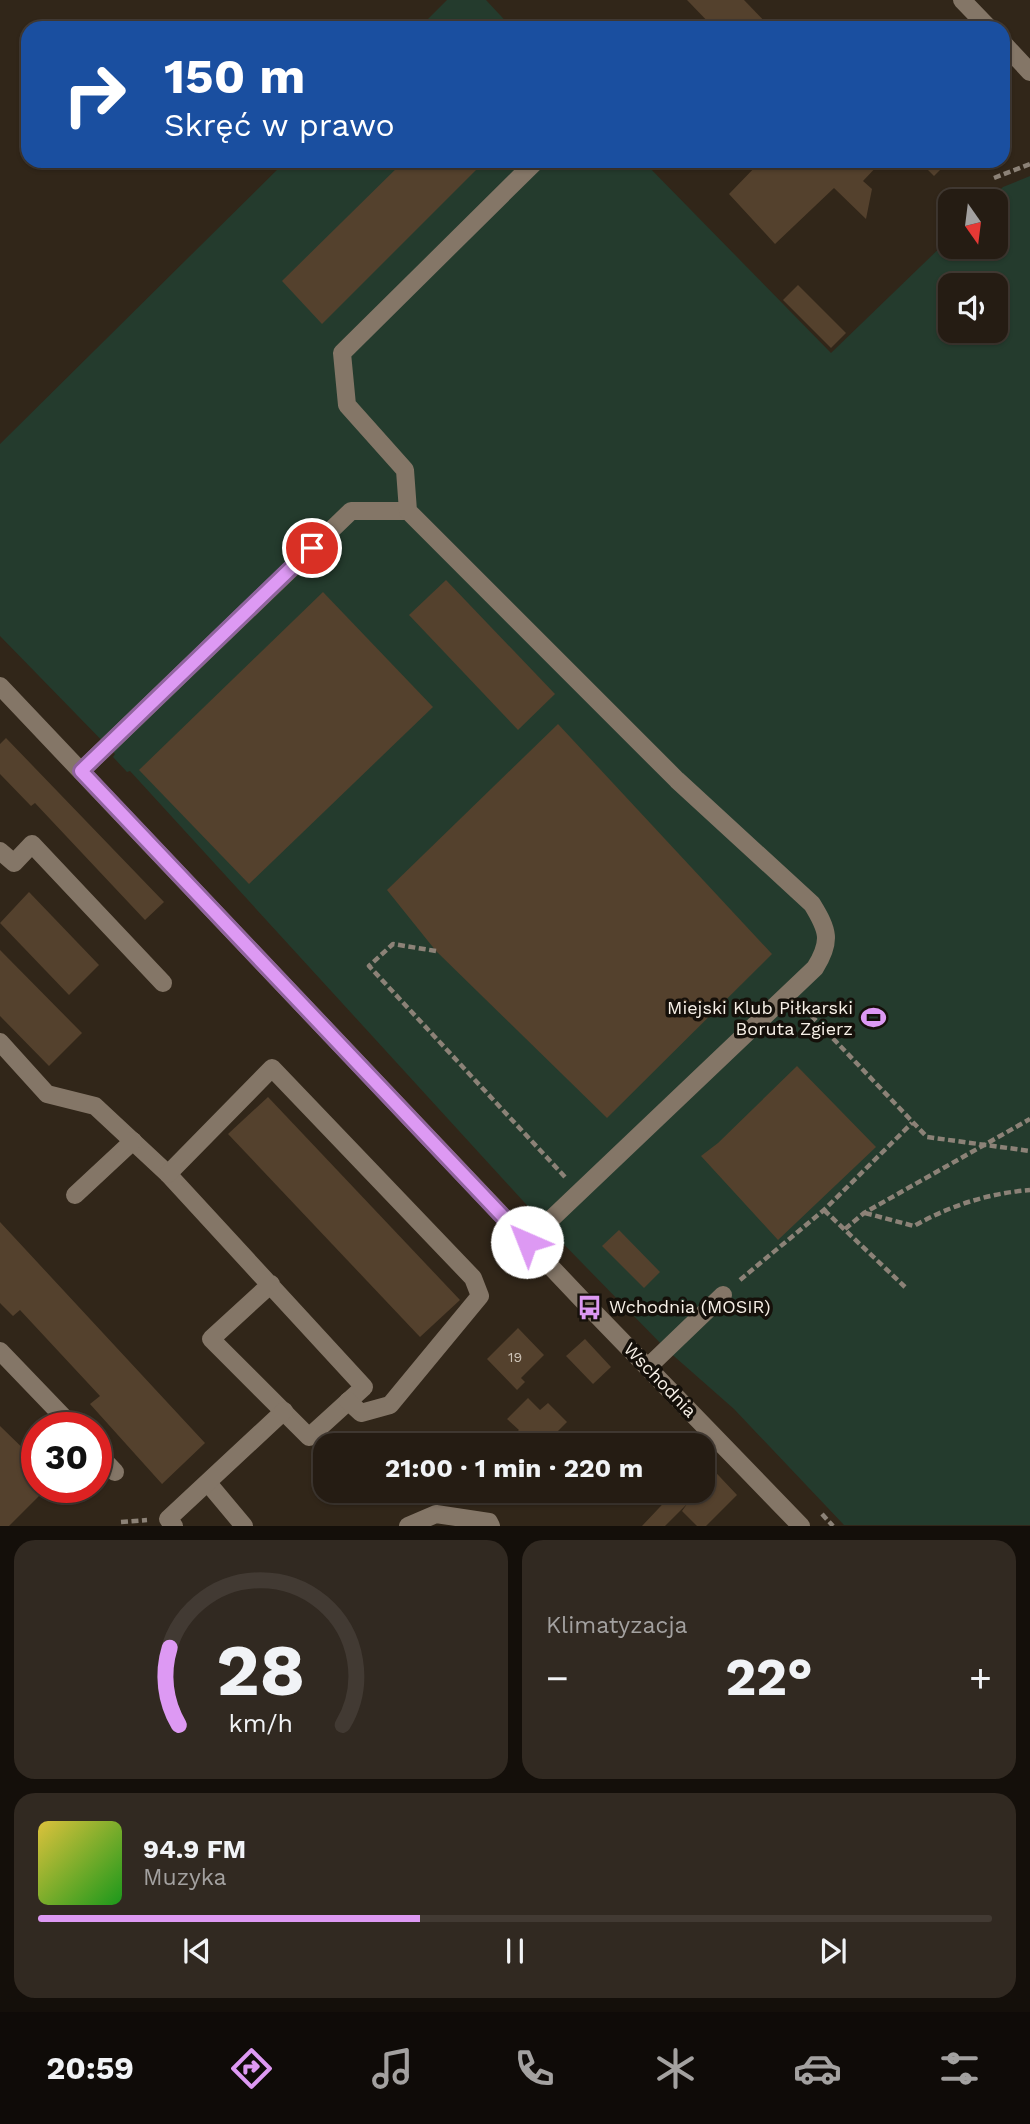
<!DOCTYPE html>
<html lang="pl">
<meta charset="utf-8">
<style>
:root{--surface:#251c13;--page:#312921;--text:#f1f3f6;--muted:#a3a1a0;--line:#423a33;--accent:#dd99f3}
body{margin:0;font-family:"Work Sans",sans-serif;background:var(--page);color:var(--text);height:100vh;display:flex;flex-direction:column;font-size:26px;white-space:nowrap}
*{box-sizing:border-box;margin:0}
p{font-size:23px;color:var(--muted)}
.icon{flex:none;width:38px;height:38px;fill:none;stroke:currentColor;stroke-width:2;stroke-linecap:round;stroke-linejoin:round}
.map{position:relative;height:1526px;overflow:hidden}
.sheet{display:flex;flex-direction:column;gap:14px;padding:14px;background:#140f0a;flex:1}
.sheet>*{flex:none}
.hud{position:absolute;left:21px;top:21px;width:989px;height:147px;border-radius:21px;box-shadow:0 2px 5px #0004,0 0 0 2px var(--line);background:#1a4fa0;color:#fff;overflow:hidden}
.needle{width:46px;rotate:166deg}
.buttons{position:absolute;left:938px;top:189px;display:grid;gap:14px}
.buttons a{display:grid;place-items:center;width:70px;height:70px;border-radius:14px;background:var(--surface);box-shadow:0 2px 5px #0004,0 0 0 2px var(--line);font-size:35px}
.speed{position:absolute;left:21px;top:1412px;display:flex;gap:14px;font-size:35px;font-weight:700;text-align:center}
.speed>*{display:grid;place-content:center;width:91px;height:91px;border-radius:50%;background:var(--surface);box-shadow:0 2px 5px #0004,0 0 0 2px var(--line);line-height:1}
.speed .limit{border:10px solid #d22;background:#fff;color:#111}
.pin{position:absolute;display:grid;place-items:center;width:60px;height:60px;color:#fff;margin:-30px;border:4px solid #fff;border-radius:50%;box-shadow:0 2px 7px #0007}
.me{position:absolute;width:77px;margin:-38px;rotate:316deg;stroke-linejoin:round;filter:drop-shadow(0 0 5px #0008)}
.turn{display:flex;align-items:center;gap:24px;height:147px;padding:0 28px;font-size:32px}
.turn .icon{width:91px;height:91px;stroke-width:2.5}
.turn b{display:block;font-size:49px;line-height:60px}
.big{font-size:52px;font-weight:700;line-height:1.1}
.sheet .widget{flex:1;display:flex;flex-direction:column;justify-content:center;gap:10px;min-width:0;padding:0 24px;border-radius:21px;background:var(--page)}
.sheet .dial{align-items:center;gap:0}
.dial svg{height:182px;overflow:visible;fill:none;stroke:var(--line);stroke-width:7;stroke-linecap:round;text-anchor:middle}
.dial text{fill:var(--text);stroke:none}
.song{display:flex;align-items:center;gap:21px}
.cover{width:84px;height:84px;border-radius:10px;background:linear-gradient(135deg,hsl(50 70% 55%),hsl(120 70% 35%))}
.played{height:7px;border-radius:4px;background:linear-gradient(90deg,var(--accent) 40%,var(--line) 40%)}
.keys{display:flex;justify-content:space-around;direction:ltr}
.heat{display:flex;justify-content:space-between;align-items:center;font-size:38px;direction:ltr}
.sheet .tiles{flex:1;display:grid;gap:14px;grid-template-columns:1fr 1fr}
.widget:last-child{grid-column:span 2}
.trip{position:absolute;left:313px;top:1433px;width:402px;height:70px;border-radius:21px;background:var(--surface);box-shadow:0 2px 5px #0004,0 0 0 2px var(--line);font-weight:700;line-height:70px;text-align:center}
.tab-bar{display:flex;height:112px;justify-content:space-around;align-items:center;background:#0f0b08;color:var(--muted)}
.tab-bar .icon{width:49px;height:49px}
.tab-bar .active{color:var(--accent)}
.tab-bar b{font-size:32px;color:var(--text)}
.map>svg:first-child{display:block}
.green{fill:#243b2d;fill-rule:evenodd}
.building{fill:#54412d}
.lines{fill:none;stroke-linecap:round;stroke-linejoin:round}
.path{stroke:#8c8277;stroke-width:4.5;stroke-dasharray:7 3.5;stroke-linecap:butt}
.minor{stroke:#847667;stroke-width:18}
.route-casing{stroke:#90639e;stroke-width:18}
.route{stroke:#dd99f3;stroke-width:12}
.labels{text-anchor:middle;stroke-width:7;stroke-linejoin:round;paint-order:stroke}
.number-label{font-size:14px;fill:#cec4b8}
.poi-label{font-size:18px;fill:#f7f0e7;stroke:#15100a;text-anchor:end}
.street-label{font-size:18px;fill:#f7f0e7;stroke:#15100a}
</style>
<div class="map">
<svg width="1030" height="1526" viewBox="0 0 1030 1526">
<rect width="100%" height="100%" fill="#312619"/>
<g class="green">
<path d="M447,0h39l26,28h-93z"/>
<path d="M286,161h357l188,192 119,-115v9h46v-46h-8l15,-14 27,-11v1349h-186l-110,-116 -67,-59 -122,-125 -415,-454 -3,1 -14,-15 2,-3 -115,-118v-192zM950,285h46v46h-46z"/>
</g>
<g class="building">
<path d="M687,0h57l27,28h-57z"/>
<path d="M404,161h81l-163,163 -40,-43z"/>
<path d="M761,161h121l-19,20 9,8 -6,30 -32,-31 -59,56 -46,-50z"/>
<path d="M919,161h30l-15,15z"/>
<path d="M798,285l48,48 -15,15 -48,-48z"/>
<path d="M446,580l109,114 -37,36 -109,-115z"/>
<path d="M323,592l110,115 -184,177 -110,-114z"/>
<path d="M558,724l214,230 -165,164 -171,-167 -49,-61z"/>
<path d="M6,738l158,164 -19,18 -110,-117 -4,3 -31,-32v-30z"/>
<path d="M29,892l70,73 -30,30 -69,-72z"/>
<path d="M0,950l82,83 -33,33 -49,-50z"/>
<path d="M797,1066l79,81 -98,93 -77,-84 17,-13z"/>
<path d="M268,1097l192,203 -40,37 -192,-203z"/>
<path d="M0,1222l205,221 -43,41 -72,-80 10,-8 -80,-86 -7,6 -13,-13z"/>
<path d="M619,1230l41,42 -16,16 -42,-42z"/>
<path d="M518,1328l26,27 -23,23 4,4 -8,8 -30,-31z"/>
<path d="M585,1339l26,28 -18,17 -27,-28z"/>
<path d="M528,1398l12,12 8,-7 19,19 -24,24h-32l-4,-5 12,-11 -12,-11z"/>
<path d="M0,1426l37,36v26h10l-38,38h-9z"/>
<path d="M704,1460l33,35 -31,31h-9l-15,-15 5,-7 -22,22h-23l33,-35h29z"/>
</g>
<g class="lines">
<g class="path">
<path d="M994,178l36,-14"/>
<path d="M436,951l-43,-7 -24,22 196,211"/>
<path d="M804,1008l123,129 103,14"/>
<path d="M824,1210l81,77"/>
<path d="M865,1213l49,13c35,-20 75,-33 116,-36"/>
<path d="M845,1229l19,-16 166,-94"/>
<path d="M740,1280l84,-70 88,-87"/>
<path d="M822,1514l11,12"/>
<path d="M121,1522l26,-2"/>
</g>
<g class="minor">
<path d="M962,0l27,28"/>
<path d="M1003,43l27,29"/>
<path d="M0,686l589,621 212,219"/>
<path d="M81,771l270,-260h57"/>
<path d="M0,851l14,12 18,-19 131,139"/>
<path d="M0,1042l47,52 48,12 73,68 196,213 -55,50 -98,-98 60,-55"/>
<path d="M168,1174l104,-106 201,210 7,18 -90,109 -29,8 -13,-12"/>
<path d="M75,1195l58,-54"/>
<path d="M527,1242l288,-274c17,-27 13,-38 -3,-64l-135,-124 -269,-269 -3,-41 -58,-65 -5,-52 194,-192"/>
<path d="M0,1351l74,77"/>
<path d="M648,1367l75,-72"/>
<path d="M96,1452l19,20"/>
<path d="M208,1483l36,43"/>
<path d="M174,1526l-6,-7 116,-108"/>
<path d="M408,1526l28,-12 53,8 2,4"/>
</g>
</g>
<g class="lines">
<defs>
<path id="route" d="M312,548l-231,223 446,471"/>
</defs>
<use href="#route" class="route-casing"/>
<use href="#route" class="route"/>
</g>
<defs>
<symbol id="stadium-bare" viewBox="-9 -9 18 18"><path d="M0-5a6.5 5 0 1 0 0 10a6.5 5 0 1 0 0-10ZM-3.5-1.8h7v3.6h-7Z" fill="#dd99f3" stroke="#15100a" stroke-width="2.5" paint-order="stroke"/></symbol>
<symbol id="bus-bare" viewBox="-9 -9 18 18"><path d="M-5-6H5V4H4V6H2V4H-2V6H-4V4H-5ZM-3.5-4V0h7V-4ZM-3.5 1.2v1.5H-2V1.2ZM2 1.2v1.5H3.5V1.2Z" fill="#dd99f3" stroke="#15100a" stroke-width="2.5" paint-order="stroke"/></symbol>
</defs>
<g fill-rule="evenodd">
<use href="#stadium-bare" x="856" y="1000" width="35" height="35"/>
<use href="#bus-bare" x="572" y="1290" width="35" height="35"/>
</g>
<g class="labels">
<g class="number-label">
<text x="515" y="1362">19</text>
</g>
<g class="poi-label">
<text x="853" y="1014">Miejski Klub Piłkarski<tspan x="853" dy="21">Boruta Zgierz</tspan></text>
<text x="609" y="1313" text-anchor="start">Wchodnia (MOSIR)</text>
</g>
<g class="street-label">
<text transform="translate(660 1380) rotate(46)" y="6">Wschodnia</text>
</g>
</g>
</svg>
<div class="buttons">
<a><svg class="needle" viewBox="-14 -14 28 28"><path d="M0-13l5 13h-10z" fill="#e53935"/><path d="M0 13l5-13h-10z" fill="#a3a1a0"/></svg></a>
<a><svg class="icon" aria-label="sound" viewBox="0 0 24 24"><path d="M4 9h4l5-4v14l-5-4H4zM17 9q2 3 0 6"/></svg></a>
</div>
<div class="speed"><div class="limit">30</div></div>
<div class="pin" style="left:312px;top:548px;background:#d93025"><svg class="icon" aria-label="arrive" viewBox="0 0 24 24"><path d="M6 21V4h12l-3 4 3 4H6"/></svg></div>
<svg class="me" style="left:527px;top:1242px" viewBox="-20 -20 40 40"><circle r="19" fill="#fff"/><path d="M0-13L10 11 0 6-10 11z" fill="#dd99f3"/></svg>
<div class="trip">21:00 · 1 min · 220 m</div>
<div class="hud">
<div class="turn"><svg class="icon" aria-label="right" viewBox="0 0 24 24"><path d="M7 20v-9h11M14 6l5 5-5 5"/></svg><div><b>150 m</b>Skręć w prawo</div></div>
</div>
</div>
<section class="sheet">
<div class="tiles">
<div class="widget dial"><svg viewBox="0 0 100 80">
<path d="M14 69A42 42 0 1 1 86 69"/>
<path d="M14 69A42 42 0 0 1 10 35" stroke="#dd99f3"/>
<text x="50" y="56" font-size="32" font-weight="700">28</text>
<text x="50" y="72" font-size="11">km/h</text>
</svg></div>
<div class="widget"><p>Klimatyzacja</p>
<div class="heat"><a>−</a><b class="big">22°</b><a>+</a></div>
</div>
<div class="widget">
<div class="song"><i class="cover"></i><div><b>94.9 FM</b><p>Muzyka</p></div></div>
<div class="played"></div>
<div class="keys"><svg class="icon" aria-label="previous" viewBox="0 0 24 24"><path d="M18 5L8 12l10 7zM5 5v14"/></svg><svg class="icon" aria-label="pause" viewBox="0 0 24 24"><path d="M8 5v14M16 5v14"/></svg><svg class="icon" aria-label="next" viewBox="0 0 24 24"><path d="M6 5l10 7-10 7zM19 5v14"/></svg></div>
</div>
</div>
</section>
<nav class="tab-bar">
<b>20:59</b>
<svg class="icon active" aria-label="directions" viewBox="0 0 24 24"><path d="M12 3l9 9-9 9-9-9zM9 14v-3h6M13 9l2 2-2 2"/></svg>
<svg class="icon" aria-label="music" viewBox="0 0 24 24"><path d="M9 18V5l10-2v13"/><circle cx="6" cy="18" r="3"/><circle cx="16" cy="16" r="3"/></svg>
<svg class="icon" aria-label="phone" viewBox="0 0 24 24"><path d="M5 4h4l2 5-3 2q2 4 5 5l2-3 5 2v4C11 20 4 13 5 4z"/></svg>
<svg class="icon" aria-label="climate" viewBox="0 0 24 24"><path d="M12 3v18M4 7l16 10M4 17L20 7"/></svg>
<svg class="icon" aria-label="car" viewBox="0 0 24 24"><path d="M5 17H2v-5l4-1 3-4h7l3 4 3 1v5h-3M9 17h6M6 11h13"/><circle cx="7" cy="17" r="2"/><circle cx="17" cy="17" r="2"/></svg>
<svg class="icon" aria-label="filters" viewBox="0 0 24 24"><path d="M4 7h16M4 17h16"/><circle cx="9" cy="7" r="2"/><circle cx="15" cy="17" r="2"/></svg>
</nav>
